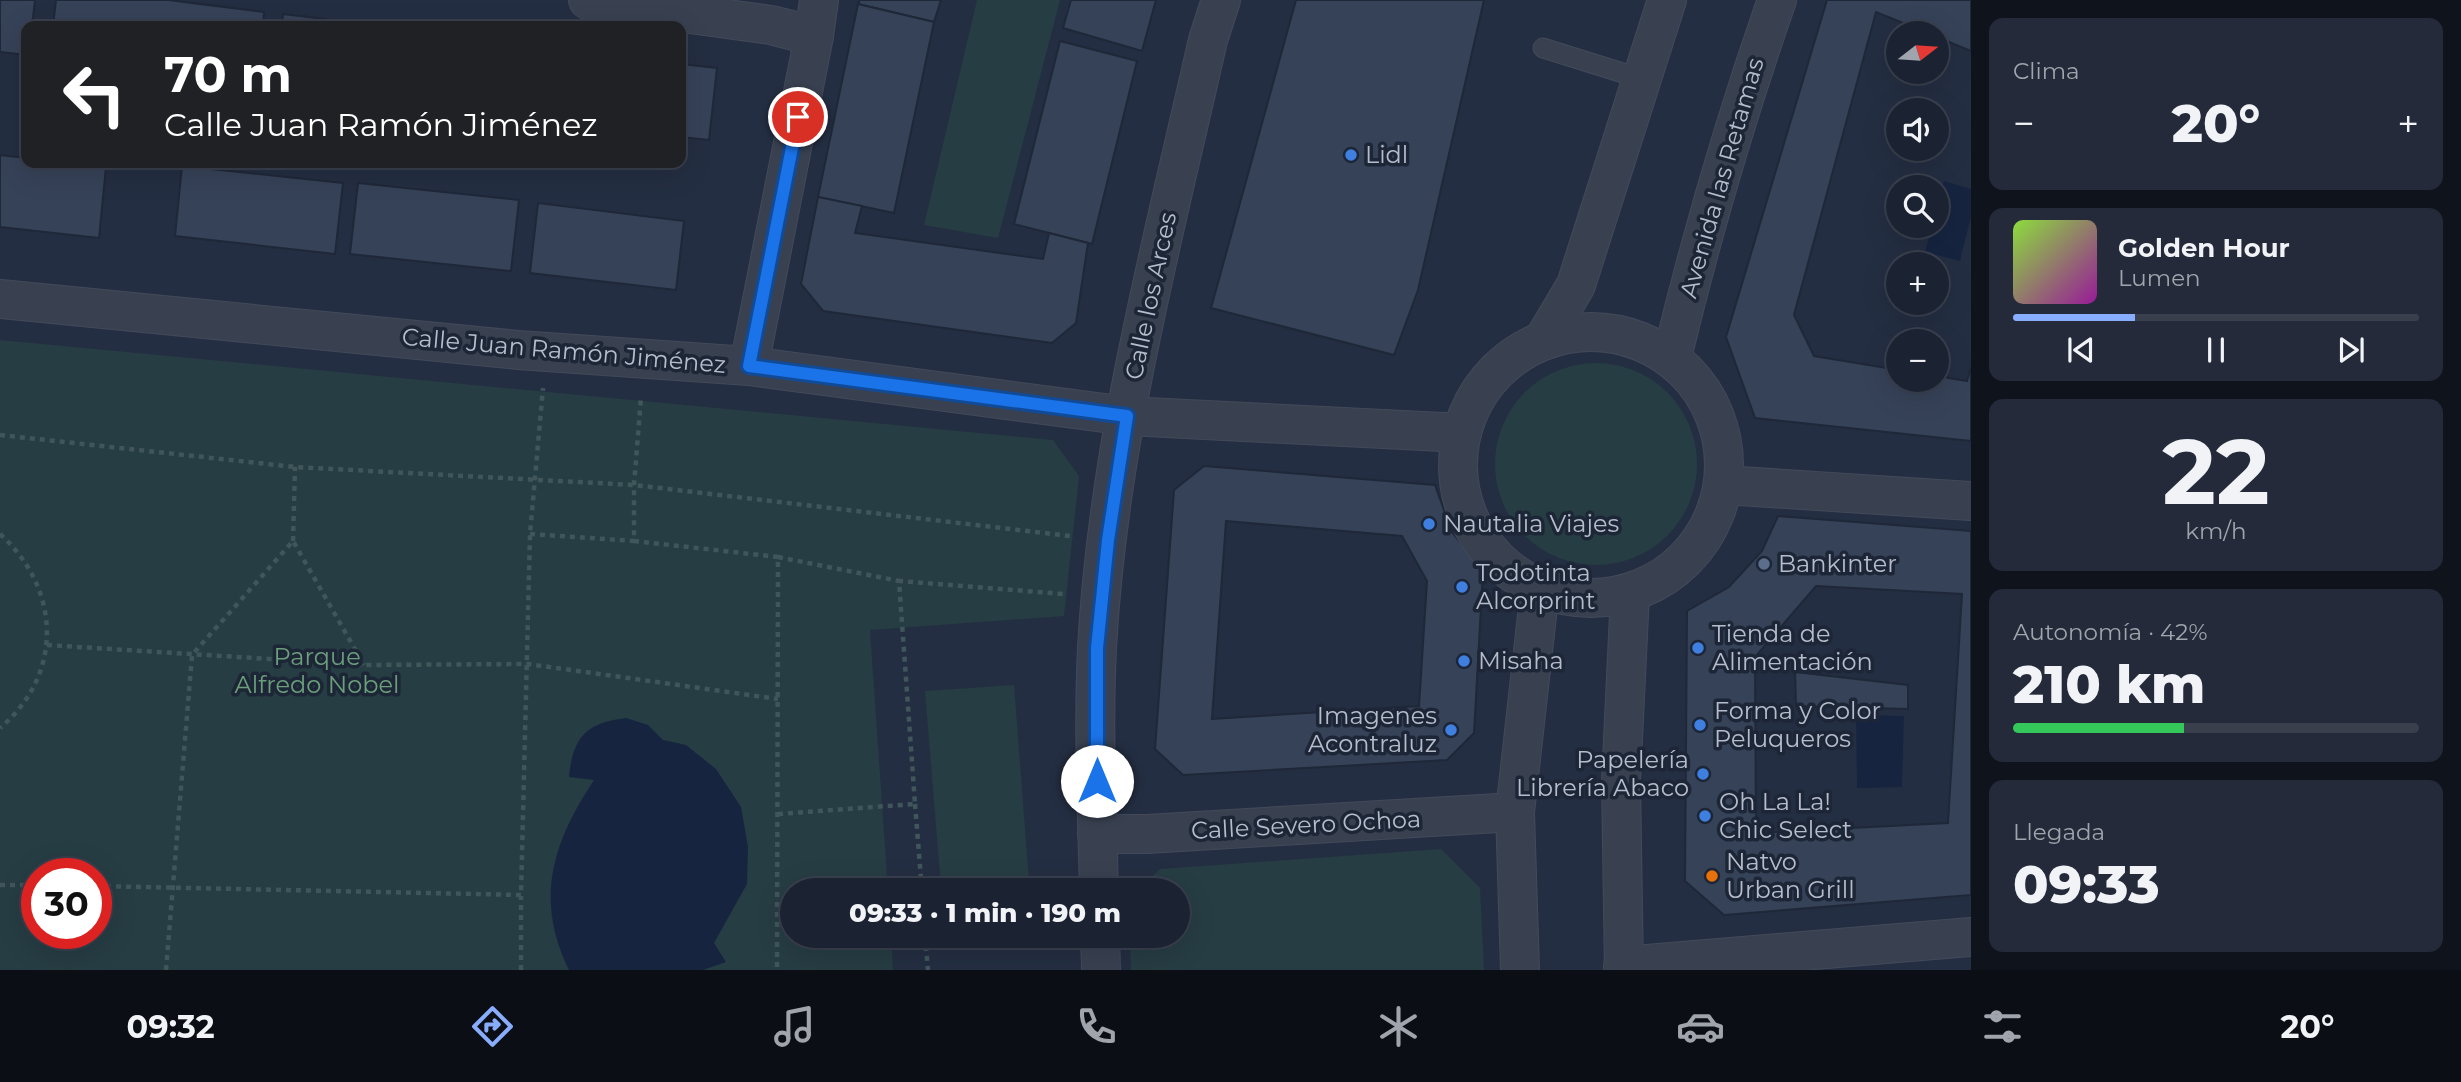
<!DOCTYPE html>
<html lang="es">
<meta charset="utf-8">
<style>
:root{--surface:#1b2232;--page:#242a3a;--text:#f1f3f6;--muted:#a0a4ac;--line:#393f4d;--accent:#89adfd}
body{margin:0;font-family:Montserrat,sans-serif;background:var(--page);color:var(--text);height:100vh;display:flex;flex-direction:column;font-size:26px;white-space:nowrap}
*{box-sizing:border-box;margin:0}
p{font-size:23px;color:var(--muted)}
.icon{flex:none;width:38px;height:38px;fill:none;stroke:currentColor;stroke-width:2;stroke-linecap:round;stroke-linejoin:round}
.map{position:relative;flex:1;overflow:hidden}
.panel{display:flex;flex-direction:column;gap:18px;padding:18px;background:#0f131c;width:490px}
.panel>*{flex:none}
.hud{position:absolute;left:21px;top:21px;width:665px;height:147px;border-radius:14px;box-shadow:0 7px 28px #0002,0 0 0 2px var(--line);background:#202124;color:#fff;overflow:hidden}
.needle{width:46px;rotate:73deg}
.tools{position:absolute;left:1886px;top:21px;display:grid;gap:14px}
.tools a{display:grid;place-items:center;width:63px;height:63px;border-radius:50%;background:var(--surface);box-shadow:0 7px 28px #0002,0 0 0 2px var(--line);font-size:35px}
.speed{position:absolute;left:21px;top:858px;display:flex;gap:14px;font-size:35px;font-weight:700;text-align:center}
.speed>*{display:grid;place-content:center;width:91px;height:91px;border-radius:50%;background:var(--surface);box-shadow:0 7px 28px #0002,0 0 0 2px var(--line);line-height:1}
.speed .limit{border:10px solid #d22;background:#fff;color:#111}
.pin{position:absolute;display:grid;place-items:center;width:60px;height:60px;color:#fff;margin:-30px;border:4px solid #fff;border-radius:50%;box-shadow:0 2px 7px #0007}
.me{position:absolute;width:77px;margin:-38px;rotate:0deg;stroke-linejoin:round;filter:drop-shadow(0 0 5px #0008)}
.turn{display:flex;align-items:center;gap:24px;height:147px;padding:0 28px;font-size:32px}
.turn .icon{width:91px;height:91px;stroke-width:2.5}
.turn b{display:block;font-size:49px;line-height:60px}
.big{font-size:52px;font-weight:800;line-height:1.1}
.panel .card{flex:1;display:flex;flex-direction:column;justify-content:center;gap:10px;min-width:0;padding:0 24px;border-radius:14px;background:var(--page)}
.panel .dial{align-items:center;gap:0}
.dial b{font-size:91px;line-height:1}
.song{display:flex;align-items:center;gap:21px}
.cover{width:84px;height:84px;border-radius:10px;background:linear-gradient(135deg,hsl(90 70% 55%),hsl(300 70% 35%))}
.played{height:7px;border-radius:4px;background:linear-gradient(90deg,var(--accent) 30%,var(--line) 30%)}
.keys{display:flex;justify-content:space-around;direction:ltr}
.heat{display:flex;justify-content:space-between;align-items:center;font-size:38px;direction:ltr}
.charge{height:10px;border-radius:5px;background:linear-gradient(90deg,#34c759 42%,var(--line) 0)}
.trip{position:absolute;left:780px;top:878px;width:410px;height:70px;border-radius:35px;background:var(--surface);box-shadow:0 7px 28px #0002,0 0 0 2px var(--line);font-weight:800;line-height:70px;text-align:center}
.tab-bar{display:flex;height:112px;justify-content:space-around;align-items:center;background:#0b0e14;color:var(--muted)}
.tab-bar .icon{width:49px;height:49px}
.tab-bar .active{color:var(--accent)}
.tab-bar b{font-size:32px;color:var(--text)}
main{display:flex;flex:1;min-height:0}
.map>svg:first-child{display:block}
.green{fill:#263d43;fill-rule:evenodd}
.water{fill:#162440}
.building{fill:#364258;stroke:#1f2838;stroke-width:2;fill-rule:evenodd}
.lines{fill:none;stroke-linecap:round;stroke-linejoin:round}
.service-casing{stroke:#424a5a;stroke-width:21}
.minor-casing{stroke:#424a5a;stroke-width:40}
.tertiary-casing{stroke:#424a5a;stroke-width:40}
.path{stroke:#40565a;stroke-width:4.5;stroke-dasharray:5 5;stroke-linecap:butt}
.service{stroke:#394151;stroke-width:19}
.minor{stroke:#394151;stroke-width:38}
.tertiary{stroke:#394151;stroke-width:38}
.route-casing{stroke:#114b97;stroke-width:18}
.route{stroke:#1a73e8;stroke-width:12}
.shop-dot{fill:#3f7fe0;stroke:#1d2636;stroke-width:2.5}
.service-dot{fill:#5c6f8a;stroke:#1d2636;stroke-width:2.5}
.food-dot{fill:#e8710a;stroke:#1d2636;stroke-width:2.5}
.labels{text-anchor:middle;stroke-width:7;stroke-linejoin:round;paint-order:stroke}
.poi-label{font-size:24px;fill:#b5bccc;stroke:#1d2636;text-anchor:start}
.street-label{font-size:24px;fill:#b5bccc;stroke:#1d2636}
.park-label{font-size:24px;fill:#6b9e7b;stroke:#1d2636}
</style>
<main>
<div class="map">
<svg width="1971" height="970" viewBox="0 0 1971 970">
<rect width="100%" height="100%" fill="#242e42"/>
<g class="green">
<path d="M977,0h83l-62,238 -74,-13z"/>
<path d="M0,340l1053,100 26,36 -15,140 -194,14 18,261h-95v45h98l2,34h-893zM37,873h59v60h-59z"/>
<circle cx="1596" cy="464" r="101"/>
<path d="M1014,685l15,196 -88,6 -16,-196z"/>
<path d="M1441,849l39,39 4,82h-353l-1,-34h48v-45h-41l23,-22z"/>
</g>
<g class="water">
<path d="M1944,181l27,8v27l-11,45 -35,-9 7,-26h5v-20z"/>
<path d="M1856,715l48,1 -2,71 -45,1z"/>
<path d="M626,718l22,7 15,15 23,5 30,24 25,38 7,40 -1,37 -33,59 12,19 -23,8h-134c-35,-71 -16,-128 25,-190l-25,-3c4,-40 17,-54 57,-59z"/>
</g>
<g class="building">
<path d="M0,0h35l-3,26h-6v29l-26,-3z"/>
<path d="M56,0h112l96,12 -1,14h-210z"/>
<path d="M860,0h81l-7,22 -76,-18z"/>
<path d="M1071,0h85l-14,51 -79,-23z"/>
<path d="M1296,0h188l-66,290 -24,65 -183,-47z"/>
<path d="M1827,0h144v51l-34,-14v-4h-9l-52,-21 -82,303 20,41 85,14v10h38v-4l30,5 4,-14v74l-216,-23 -29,-81z"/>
<path d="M858,4l76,18 -40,191 -76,-16z"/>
<path d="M283,14l99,12h-100z"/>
<path d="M1060,41l77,20 -45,183 -78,-20z"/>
<path d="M681,64l36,4 -8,72 -28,-3z"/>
<path d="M0,155l26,3v5l80,4 -7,71 -99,-11z"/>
<path d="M182,166l161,17 -8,71 -160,-18z"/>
<path d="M358,183l161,17 -8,71 -161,-17z"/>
<path d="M818,197l44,9 -7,27 188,26 6,-26 39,10 -12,80 -24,20 -229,-32 -22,-27z"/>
<path d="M538,203l146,18 -8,69 -146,-17z"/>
<path d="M1204,466l231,19 17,47 31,39 -9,162 -27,27 -264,15 -28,-26 19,-259zM1226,521l176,15 25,45 -8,125 -207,13z"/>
<path d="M1778,516l193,15v364l-247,20 -39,-34 2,-270 42,-24 33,-36zM1816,586l146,8 -14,229 -192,10 -1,-176z"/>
<path d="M1795,672l113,13v24l-112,-3z"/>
</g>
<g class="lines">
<defs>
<path id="service" d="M1543,48l99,31"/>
<g id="minor">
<path d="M588,0l183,25 43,11"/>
<path d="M0,299l518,51 231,16 378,50 335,17"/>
<path d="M749,366l65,-330 5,-36"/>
<path d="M1724,485l247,16"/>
<path d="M1097,834h50l368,-22"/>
<path d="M1099,891c-2,-81 -6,-163 -2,-243 11,-206 66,-408 111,-608l13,-40"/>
<path d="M1100,936l1,34"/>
<path d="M1623,966l348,-29"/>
</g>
<g id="tertiary">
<circle cx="1591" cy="465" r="133"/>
<path d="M1544,339l32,-54 91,-285"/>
<path d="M1672,357c29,-120 64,-240 105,-357"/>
<path d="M1520,970l-5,-158 25,-223"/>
<path d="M1624,970l-3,-189 9,-187"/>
</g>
</defs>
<use href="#service" class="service-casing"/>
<use href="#minor" class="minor-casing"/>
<use href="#tertiary" class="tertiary-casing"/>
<g class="path">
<path d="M0,435l295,32 339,18 436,51"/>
<path d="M0,534c61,55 64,140 0,194"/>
<path d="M530,534l104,7v-56l7,-88"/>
<path d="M293,541l2,-74"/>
<path d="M634,541l144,16 -1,413"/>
<path d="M778,557l121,24"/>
<path d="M47,645l318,20 163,-1 250,35"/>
<path d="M915,804l7,87"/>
<path d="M778,814l137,-10 -16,-223 165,13"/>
<path d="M0,885h37"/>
<path d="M96,886l425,9 9,-361 13,-146"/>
<path d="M925,936l3,34"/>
<path d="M166,970l26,-315 101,-114 71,124"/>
<path d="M521,970v-74"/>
</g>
<use href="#service" class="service"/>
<use href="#minor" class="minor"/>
<use href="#tertiary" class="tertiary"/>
</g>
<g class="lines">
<defs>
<path id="route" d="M798,117l-49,249 378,50 -19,124 -11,108v133"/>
</defs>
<use href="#route" class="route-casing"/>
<use href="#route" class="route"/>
</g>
<g class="shop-dot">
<circle cx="1351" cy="155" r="7"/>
<circle cx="1429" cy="524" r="7"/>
<circle cx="1462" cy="587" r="7"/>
<circle cx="1698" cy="648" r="7"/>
<circle cx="1464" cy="661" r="7"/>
<circle cx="1700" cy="725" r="7"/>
<circle cx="1451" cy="730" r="7"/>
<circle cx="1703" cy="774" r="7"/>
<circle cx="1705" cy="816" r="7"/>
</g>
<circle class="service-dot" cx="1764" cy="564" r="7"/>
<circle class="food-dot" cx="1712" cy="876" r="7"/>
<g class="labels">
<g class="poi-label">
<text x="1365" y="163">Lidl</text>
<text x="1443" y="532">Nautalia Viajes</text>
<text x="1778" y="572">Bankinter</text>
<text x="1476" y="581">Todotinta<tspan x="1476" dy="28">Alcorprint</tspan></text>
<text x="1712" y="642">Tienda de<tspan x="1712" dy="28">Alimentación</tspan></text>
<text x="1478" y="669">Misaha</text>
<text x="1714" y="719">Forma y Color<tspan x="1714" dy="28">Peluqueros</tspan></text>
<text x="1437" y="724" text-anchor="end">Imagenes<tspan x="1437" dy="28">Acontraluz</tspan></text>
<text x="1689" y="768" text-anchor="end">Papelería<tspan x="1689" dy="28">Librería Abaco</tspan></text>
<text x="1719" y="810">Oh La La!<tspan x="1719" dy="28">Chic Select</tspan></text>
<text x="1726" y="870">Natvo<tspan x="1726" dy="28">Urban Grill</tspan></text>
</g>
<g class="street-label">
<text transform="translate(1722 178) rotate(-74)" y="8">Avenida las Retamas</text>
<text transform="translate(1151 296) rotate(-78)" y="8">Calle los Arces</text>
<text transform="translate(564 351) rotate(5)" y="8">Calle Juan Ramón Jiménez</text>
<text transform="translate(1306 825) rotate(-3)" y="8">Calle Severo Ochoa</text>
</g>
<g class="park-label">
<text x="317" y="665">Parque<tspan x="317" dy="28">Alfredo Nobel</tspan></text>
</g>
</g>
</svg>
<div class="tools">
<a><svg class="needle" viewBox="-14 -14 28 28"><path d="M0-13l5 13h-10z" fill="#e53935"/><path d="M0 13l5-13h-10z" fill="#a0a4ac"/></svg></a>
<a><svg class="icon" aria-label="sound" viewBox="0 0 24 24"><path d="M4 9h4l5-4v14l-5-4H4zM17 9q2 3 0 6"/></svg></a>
<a><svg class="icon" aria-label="search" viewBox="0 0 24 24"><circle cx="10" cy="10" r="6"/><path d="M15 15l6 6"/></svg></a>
<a>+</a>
<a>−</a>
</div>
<div class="speed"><div class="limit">30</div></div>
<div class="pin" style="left:798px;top:117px;background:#d93025"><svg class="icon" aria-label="arrive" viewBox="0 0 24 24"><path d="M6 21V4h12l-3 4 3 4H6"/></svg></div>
<svg class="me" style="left:1097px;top:781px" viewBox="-20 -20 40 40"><circle r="19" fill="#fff"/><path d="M0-13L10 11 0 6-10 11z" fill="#1a73e8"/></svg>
<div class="trip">09:33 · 1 min · 190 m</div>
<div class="hud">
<div class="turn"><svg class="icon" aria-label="left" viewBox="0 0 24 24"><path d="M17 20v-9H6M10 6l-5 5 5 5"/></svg><div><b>70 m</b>Calle Juan Ramón Jiménez</div></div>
</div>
</div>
<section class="panel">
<div class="card"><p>Clima</p>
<div class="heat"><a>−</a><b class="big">20°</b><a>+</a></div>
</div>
<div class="card">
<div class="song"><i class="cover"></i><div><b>Golden Hour</b><p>Lumen</p></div></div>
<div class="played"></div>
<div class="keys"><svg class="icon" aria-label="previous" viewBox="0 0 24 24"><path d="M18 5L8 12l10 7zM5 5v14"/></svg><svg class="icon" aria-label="pause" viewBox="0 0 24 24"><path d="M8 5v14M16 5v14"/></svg><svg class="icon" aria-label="next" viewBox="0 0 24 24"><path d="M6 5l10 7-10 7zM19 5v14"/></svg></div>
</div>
<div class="card dial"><b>22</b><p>km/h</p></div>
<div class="card"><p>Autonomía · 42%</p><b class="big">210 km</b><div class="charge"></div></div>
<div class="card"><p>Llegada</p><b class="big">09:33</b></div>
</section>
</main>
<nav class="tab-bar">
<b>09:32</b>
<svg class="icon active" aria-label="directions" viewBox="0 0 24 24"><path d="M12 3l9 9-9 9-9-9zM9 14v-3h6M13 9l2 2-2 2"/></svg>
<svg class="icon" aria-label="music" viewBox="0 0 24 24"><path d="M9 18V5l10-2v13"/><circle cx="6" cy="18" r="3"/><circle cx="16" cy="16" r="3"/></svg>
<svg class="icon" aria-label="phone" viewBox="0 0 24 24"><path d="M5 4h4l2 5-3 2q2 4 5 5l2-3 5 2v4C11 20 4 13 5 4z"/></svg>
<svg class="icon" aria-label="climate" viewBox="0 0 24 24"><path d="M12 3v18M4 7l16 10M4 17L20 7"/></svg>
<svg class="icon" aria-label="car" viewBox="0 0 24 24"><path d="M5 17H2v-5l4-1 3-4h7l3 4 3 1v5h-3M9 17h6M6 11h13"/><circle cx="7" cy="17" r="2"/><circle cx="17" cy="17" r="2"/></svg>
<svg class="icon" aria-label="filters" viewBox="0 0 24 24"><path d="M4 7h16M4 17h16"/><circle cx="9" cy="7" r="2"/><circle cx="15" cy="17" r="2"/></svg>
<b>20°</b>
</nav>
